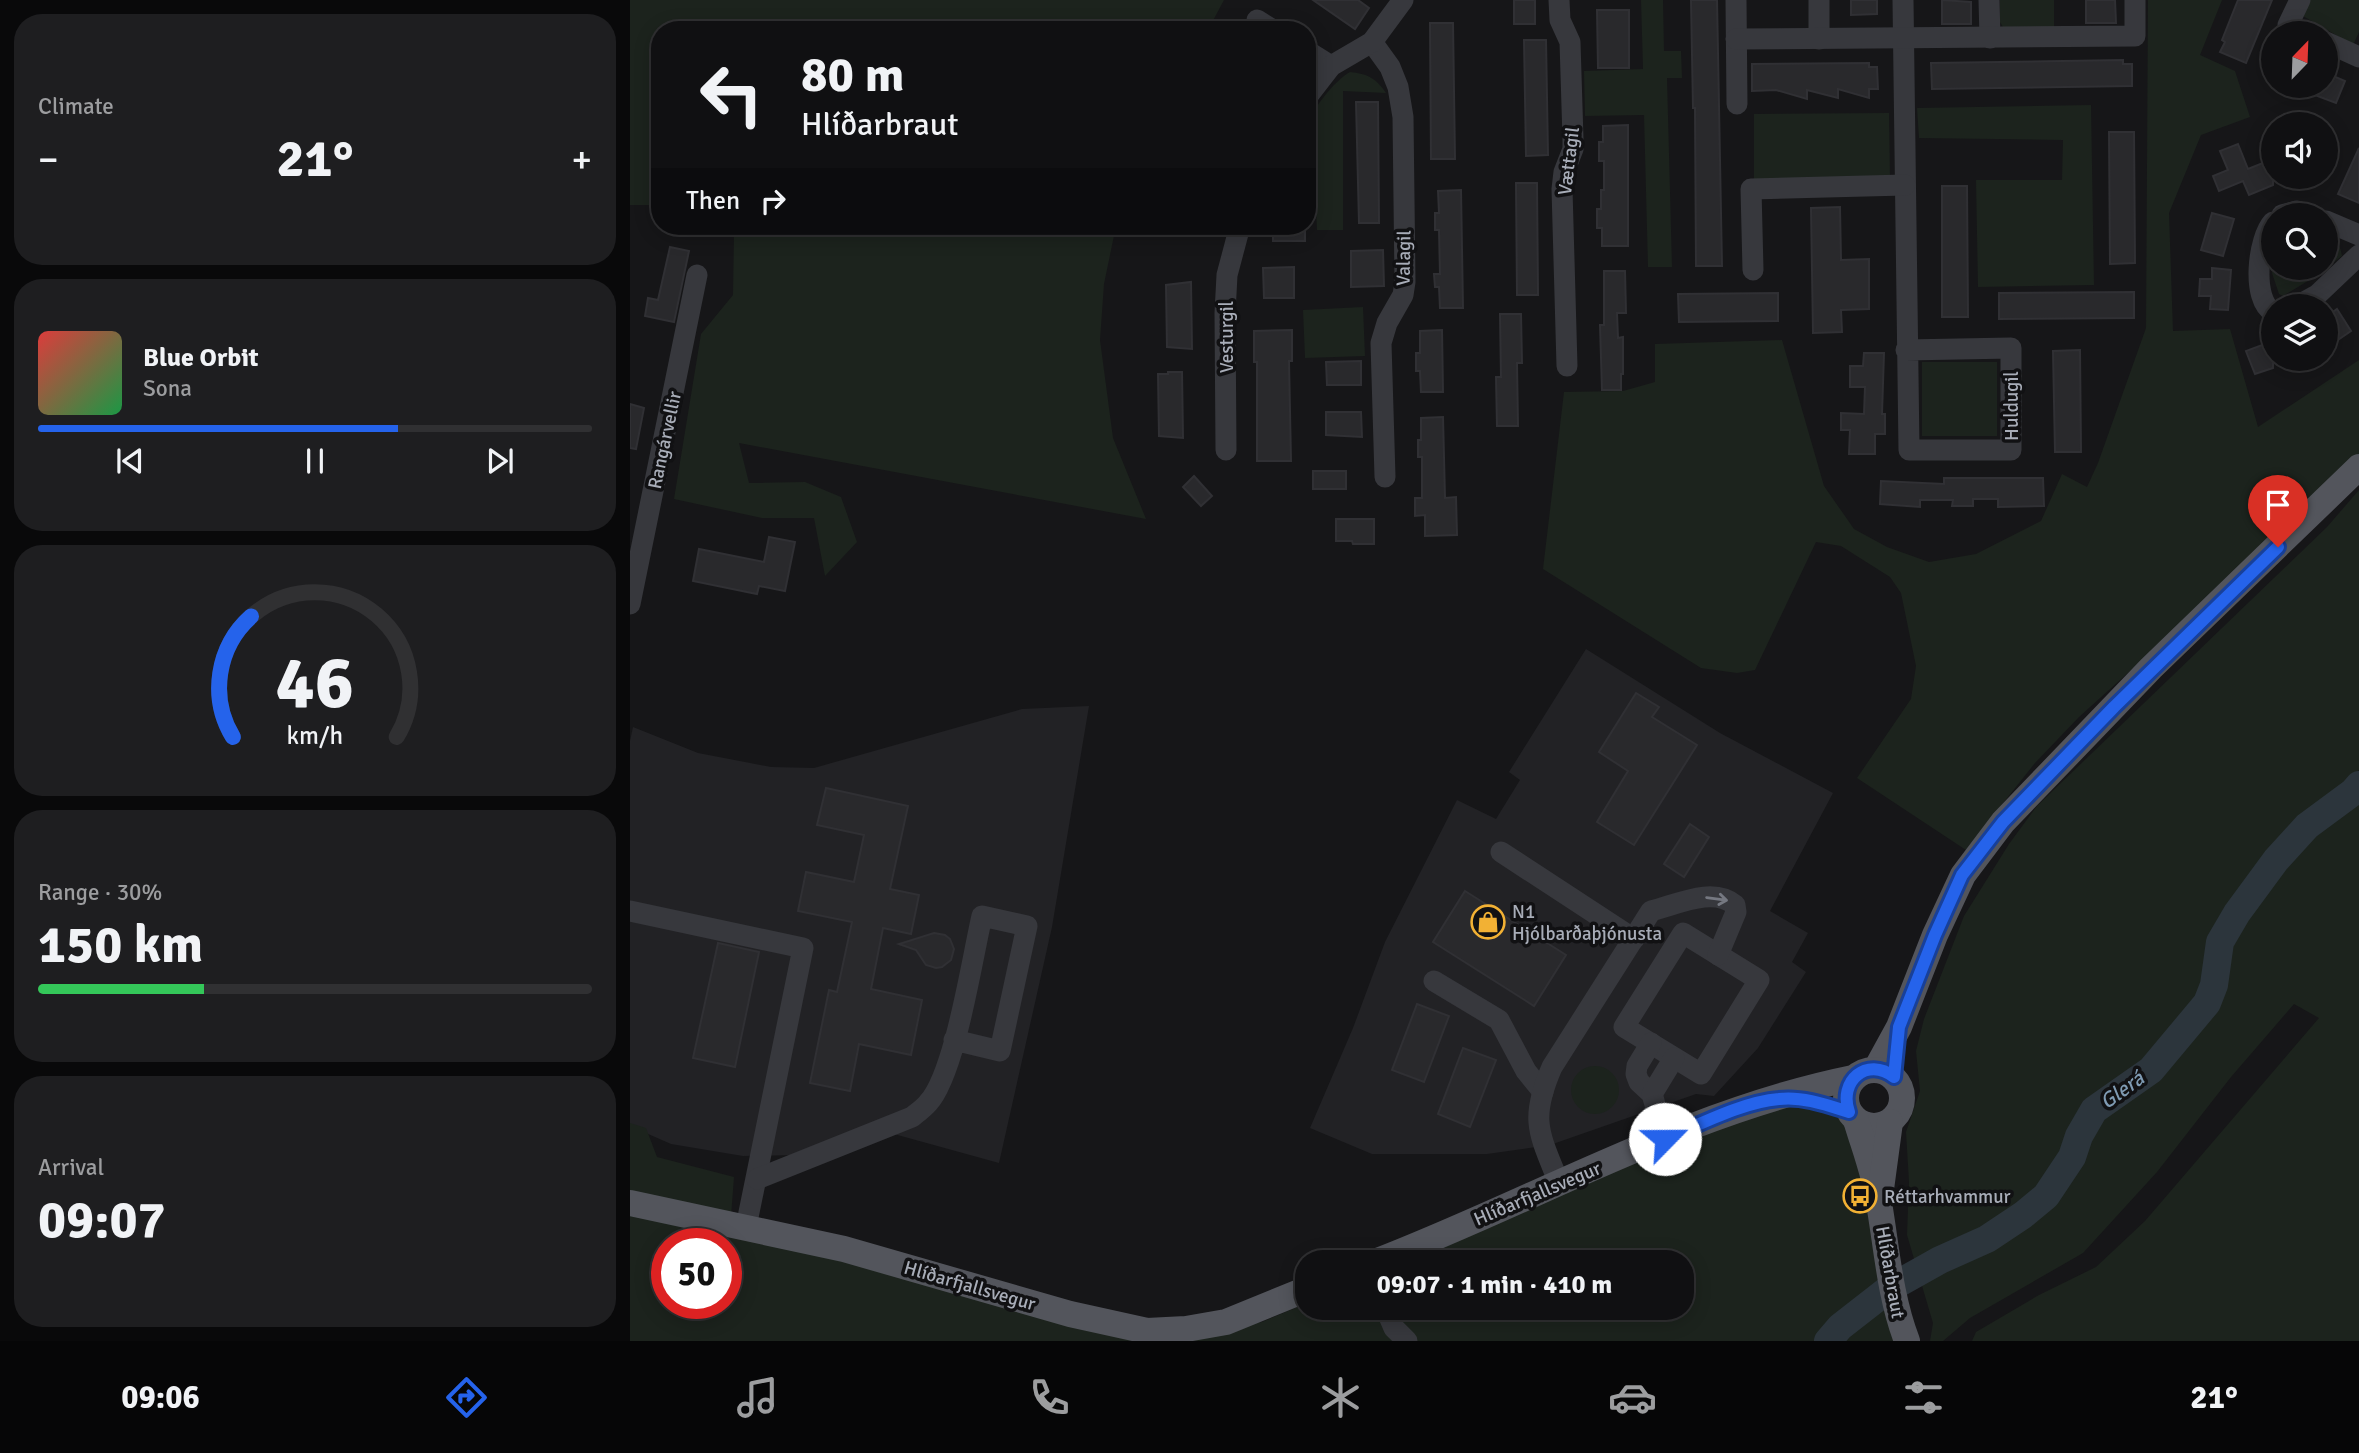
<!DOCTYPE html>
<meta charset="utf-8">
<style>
:root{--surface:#101012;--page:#1e1e20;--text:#f1f3f6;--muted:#9c9d9f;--line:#303032;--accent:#2563eb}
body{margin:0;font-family:Signika,sans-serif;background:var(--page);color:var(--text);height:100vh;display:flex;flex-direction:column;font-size:26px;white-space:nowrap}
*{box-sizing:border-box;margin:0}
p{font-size:23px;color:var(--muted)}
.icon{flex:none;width:38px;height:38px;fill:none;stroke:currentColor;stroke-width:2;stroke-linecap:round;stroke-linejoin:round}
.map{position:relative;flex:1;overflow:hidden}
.panel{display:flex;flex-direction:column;gap:14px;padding:14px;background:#09090a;width:630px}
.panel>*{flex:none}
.hud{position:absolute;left:21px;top:21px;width:665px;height:214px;border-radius:28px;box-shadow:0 4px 18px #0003,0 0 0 2px var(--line);background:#101012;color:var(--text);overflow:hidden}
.needle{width:46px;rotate:23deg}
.buttons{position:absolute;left:1631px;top:21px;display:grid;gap:14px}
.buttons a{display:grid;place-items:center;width:77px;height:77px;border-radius:50%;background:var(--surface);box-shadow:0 4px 18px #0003,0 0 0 2px var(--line);font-size:35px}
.speed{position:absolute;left:21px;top:1228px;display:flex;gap:14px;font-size:35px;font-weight:700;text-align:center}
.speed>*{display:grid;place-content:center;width:91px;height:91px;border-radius:50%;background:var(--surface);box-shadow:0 4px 18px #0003,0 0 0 2px var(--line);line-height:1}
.speed .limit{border:10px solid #d22;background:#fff;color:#111}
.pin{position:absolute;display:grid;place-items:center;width:60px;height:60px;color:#fff;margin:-72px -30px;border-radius:50% 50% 50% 0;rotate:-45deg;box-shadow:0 0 7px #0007}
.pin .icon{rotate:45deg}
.me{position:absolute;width:77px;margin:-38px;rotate:67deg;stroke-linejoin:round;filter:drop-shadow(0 0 5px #0008)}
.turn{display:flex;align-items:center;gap:24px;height:147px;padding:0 35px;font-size:32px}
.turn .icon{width:91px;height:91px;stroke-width:2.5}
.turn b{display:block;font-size:49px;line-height:60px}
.then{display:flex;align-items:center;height:66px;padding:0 35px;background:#0003;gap:14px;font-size:26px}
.big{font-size:52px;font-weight:700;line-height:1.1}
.panel .tile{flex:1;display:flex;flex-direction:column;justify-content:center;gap:10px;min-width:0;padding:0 24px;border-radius:28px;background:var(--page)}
.panel .dial{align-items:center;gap:0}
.dial svg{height:182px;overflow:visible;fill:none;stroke:var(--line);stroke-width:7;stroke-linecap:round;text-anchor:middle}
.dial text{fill:var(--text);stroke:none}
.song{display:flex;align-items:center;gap:21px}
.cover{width:84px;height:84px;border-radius:10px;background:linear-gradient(135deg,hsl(0 70% 55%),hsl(140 70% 35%))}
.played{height:7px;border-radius:4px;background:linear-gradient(90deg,var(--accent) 65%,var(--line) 65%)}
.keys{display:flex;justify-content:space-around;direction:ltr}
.heat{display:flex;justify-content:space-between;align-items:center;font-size:38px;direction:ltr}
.charge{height:10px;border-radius:5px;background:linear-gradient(90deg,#34c759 30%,var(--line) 0)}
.trip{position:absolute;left:665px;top:1250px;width:399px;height:70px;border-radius:28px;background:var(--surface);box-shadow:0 4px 18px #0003,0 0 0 2px var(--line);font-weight:700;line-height:70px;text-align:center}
.tabs{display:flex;height:112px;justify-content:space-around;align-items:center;background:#060607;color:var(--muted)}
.tabs .icon{width:49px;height:49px}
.tabs .on{color:var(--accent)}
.tabs b{font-size:32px;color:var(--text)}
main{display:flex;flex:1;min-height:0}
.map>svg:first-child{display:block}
.built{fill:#222225}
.green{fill:#1c231d;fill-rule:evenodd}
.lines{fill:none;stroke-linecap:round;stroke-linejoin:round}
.river{stroke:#2c353c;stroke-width:28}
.building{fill:#29292c;stroke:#303034;stroke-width:2}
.minor{stroke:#37383d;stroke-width:21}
.major{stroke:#53555c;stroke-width:26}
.oneway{stroke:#757881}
.route-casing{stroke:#184099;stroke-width:18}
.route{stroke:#2563eb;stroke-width:12}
.labels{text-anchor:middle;stroke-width:7;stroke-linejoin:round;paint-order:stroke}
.street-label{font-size:19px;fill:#a8adb8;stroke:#111113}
.poi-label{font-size:19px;fill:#a8adb8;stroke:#111113;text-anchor:start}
.water-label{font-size:21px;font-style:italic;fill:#7f9bb3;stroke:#111113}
</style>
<main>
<section class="panel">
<div class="tile"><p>Climate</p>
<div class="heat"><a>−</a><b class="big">21°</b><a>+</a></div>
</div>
<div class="tile">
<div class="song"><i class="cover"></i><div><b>Blue Orbit</b><p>Sona</p></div></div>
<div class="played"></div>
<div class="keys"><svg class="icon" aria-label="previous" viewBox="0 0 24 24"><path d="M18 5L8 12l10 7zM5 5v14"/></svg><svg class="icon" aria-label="pause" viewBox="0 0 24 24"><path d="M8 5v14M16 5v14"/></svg><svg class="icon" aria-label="next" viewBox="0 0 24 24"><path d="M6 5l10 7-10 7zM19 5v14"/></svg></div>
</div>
<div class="tile dial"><svg viewBox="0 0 100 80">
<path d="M14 69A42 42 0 1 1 86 69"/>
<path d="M14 69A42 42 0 0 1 22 16" stroke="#2563eb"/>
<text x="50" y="56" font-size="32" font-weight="700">46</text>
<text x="50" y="72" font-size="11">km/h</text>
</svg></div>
<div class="tile"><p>Range · 30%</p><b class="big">150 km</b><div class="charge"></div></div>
<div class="tile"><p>Arrival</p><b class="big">09:07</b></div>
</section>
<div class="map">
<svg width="1729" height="1341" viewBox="0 0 1729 1341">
<rect width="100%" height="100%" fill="#161618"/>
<g class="built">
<path d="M956,649l134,84 113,60 -63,118 38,22 -16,29 14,10 -48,76 -44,48 -18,-2 -146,51 -63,9h-115l-62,-26 43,-100 32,-86 72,-142 39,19 24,-39 -11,-8z"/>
<path d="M459,706l-37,221 -53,236 -134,-37 -70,29 -52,1 -72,-12 -41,-18v-385l3,-14 65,26 73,14 43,1 208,-59z"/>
</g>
<g class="green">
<path d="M0,0h594l-16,30h-548v175h-30z"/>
<path d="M1011,0h22l1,51h17l1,27h-15l5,189h-24l-4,-152 -59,1 -1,-45 59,-2z"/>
<path d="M1370,0h54v33l-50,-4 -4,-7z"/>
<path d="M1518,0h74l-22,55 35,16 15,46 -49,18 -32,78 4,118 57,-2 28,98 101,-67v95l-137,133 -143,129 -44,46 -35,44 -31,45 -112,-74 54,-79 5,-33 -15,-73 -11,-16 -49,-31 -25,-4 -61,128 -18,3 -36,-5 -158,-99 21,-177 59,-1 32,-9v-38l127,-4 42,146 30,43 33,18 42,15 47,-8 65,-33 21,-47 25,13 11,-24 48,-135z"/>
<path d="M1680,0h49v32l-6,13 -50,-29z"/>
<path d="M720,72c18,2 26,6 36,21l-43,-2v139h-26l-1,-22h-9c0,-26 -3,-54 0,-79 2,-17 28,-49 43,-57z"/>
<path d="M1461,105l3,180 -116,2 -2,-107h86l1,-40 -144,-2 -2,-30z"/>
<path d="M1259,113l1,67 -136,1v-67z"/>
<path d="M89,226h397l-12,58 -4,56 13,98 33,81 -407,-76 10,40 56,-1 36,15 16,45 -32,34 -11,-58h-52l-88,-19 27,-165 32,-39 1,-62z"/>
<path d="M1696,234c10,5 14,10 16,22l-31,23 -28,17 -4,-2 -7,-21 1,-20v15h53z"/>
<path d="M733,307l2,49 -60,2 -2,-48z"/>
<rect x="1292" y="362" width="75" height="74"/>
<path d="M1729,490v280l-4,4 4,20v547h-387l4,-9 63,-37 57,-28 49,-46 174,-203 -25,-14 -63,73 -74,95 -74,81 -113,65 -27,23h-13l3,-18 -26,-88 2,-53 -3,-50 14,-41 -4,-40 8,-32 40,-103 45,-72 28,-38 290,-279z"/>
<circle cx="965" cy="1090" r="24"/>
<path d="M1153,1105l43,7 21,10 10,27 37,192h-1264v-218l16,5 11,29 77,20 -4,53 423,109 109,-17 45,-19v4h375v-45h-278l342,-148zM37,1244h59v60h-59z"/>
</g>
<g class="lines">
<path class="river" d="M1198,1341l12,-14 50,-39 50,-28 47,-21 36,-24 23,-19 26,-39 7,-21 15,-26 57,-40 56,-67 7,-18 6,-43 17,-29 39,-53 31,-34 46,-34 6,-7"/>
</g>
<g class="building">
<path d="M683,0h45l11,8 -14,21z"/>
<rect x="884" y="0" width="21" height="24"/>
<path d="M1061,0h26l5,266h-26l-1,-158h-2z"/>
<path d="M1221,0h26v14l-26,1z"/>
<path d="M1312,0l29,2v22h-29z"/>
<path d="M1456,0h29l1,23h-30z"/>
<path d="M1608,0h34l-26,63 -26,-11 5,-10 -3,-2z"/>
<path d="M967,10h32v58h-31z"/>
<path d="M800,23h23l2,136h-24z"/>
<path d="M894,40h22l2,115 -22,1z"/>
<path d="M1493,60v4h9v22l-200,3 -1,-26z"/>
<path d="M1239,63v4h8l1,22h-9v9l-31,-9v9l-31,-8v9l-31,-9 -24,1v-27z"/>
<path d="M1696,73l19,8 -9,22 -45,-17h35z"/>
<path d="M726,102h22l1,121h-20z"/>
<path d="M998,125v121h-26v-18h-5v-19h4v-19h3v-29h-5v-19h4v-16z"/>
<path d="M1479,132h25l1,131 -25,1z"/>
<path d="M1608,144l10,25 25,-10v26l-24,10 -6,-14 -24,10 -6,-15 15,-6 -8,-19z"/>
<path d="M1729,148v55l-21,-9z"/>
<path d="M886,183h21l1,112h-21z"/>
<path d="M1312,186h25l1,131h-26z"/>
<path d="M831,190l2,118h-23l-1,-21h-4l-1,-13h6l-1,-44h-4v-17h4l-1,-22z"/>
<path d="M1210,207l1,53 28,-1v50l-28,1 1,22 -29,1 -2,-125z"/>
<path d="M1582,213l22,6 -11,37 -22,-6z"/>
<rect x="643" y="226" width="32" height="15"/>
<path d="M40,247l19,4 -15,71 -29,-6 3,-18 10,2z"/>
<path d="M753,250l1,36 -33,1v-36z"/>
<path d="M664,267v31h-30l-1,-30z"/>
<path d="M1582,268l19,2 -3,40 -18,-1 1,-13h-12l1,-17h12z"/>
<path d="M974,271h21l1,42h-9l1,25 5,-1v37h-2v16h-19l-2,-65h4z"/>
<path d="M561,282l1,67 -25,-2 -1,-62z"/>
<path d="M1504,292v26l-135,1v-26z"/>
<path d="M1148,293v28l-99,1 -1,-28z"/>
<path d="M1707,309l14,22 -25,17v-31z"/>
<path d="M870,314h21l1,49h-5l1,63h-21l-1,-49h5z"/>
<path d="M662,330v31h-3l2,100h-34v-99h-3v-31z"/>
<path d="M812,330l1,62h-22l-1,-21h-4v-18h4v-22z"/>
<path d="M1643,341v27l-18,6 -9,-23z"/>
<path d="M1450,350l1,102h-26l-2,-101z"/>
<path d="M1234,353h20l-2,61h3v20h-10v20h-26l1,-24h-9v-17l23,1 1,-27h-15v-21h13z"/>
<path d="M731,361v24h-34l-1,-23z"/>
<path d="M538,372h14l1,66 -24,-2 -1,-62h10z"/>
<path d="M0,404l14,4 -8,41 -6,-1z"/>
<path d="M696,412h35l1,25 -36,-2z"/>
<path d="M813,417l2,81 11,-1 1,38 -32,1v-21l-10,1v-18h7v-41h-4v-17h3v-22z"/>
<rect x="683" y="471" width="33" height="18"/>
<path d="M564,476l18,20 -11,10 -18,-19z"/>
<path d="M1314,478h99l1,28 -46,1v-8h-25v7h-21l1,-6h-33v7l-40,-3 1,-23 63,3z"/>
<path d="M706,519h38v25h-21l-1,-3h-16z"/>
<path d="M139,537l26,5 -10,49 -26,-5 -2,8 -64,-13 6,-32 65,13z"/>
<path d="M1006,693l23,14 -7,10 45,28 -63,100 -37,-23 31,-51 -29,-19z"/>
<path d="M196,788l82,18 -18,83 29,6 -8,39 -28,-6 -12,61 51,11 -11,55 -52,-11 -9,47 -40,-8 19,-93 8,2 15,-70 -54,-11 8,-39 48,10 10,-47 -47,-10z"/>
<path d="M1060,824l19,13 -25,40 -20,-13z"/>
<path d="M835,891l101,64 -32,51 -101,-64z"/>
<path d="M304,933l11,2 5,4 4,10 -3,11 -9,7 -6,1 -10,-3 -10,-15 -17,-6z"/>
<path d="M88,943l41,9 -24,115 -42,-9z"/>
<path d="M787,1004l32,12 -25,66 -32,-12z"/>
<path d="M833,1048l33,12 -26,67 -32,-13z"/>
</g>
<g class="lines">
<g class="minor">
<path d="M929,0l1,20 10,22 3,97v10l-9,23 -2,17 5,177"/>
<path d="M1106,0l1,104"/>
<path d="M1189,0v39"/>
<path d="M1273,0l6,450h102v-102l-105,2"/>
<path d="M1359,0l1,38"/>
<path d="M1670,0l-12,25 18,8"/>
<path d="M627,20l16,10"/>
<path d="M1106,39l399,-3v-36"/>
<path d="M742,42l18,25 8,20 5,30 2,165 -2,13 -16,28 -6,20 4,134"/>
<path d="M1696,42l33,15"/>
<path d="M677,51l24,15"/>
<path d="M677,97l24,-31 41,-24 31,-42"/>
<path d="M1652,215l15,-4 13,4"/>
<path d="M1696,221l33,14"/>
<path d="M1643,222c-15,16 -22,78 0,90"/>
<path d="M1123,270l-2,-81 154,-4"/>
<path d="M1667,306l20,-11 42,-40"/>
<path d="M596,450l-1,-137 2,-38 13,-49"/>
<path d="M0,604l67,-329"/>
<path d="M871,852l133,87"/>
<path d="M0,911l173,37 -57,279"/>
<path d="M1053,933l76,47 -58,94 -77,-47z"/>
<path d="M804,981l65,39 27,51 17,21"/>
<path d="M1021,1043l-14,23 -1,8 3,8 13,12 13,45"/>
<path d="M1022,1094l22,-36"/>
<path d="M127,1179l155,-62c5,-4 12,-9 16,-14 27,-29 44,-144 54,-187l45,10 -27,125 -46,-11"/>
<path d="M929,1183c-20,-50 -30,-63 -7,-116l99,-156c25,-6 62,-25 84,-6l1,7 -18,43"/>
<path d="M755,1307l9,21 13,13"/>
</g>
<g class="major">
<path d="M1246,1069l23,-42 36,-92 28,-60 40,-53 148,-154 208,-201"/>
<circle cx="1244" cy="1098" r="28"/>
<path d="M1226,1120c8,27 19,55 23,83 8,47 11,94 28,138"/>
<path d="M1251,1189l9,-67"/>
<path d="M0,1203l214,46 226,65 77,17 39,-2 40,-7 81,-33"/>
<path d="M745,1262c159,-61 310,-150 478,-184"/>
</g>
</g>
<defs><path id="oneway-shaft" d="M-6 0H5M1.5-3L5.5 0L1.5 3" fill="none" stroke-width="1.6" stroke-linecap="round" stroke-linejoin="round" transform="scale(1.75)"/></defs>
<use class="oneway" href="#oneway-shaft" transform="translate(1087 899) rotate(8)"/>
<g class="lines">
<defs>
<path id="route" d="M1035,1139c34,-14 77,-37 114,-40 23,-3 48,6 70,13 -11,-31 18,-56 45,-35l5,-50 36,-92 27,-60 41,-53 111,-115 164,-160"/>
</defs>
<use href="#route" class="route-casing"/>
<use href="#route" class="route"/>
</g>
<defs>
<symbol id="shop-ring" viewBox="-11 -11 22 22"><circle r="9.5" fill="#111113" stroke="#f2b134" stroke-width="1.5"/><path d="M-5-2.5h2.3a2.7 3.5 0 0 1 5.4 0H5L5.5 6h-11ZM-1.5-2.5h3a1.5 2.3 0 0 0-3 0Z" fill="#f2b134"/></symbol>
<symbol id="bus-ring" viewBox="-11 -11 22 22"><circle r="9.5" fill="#111113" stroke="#f2b134" stroke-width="1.5"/><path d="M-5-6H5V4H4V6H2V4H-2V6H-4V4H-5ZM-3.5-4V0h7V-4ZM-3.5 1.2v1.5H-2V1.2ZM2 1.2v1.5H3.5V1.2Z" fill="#f2b134"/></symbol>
</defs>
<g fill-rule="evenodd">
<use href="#shop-ring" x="839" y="903" width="38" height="38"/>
<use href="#bus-ring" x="1211" y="1177" width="38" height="38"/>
</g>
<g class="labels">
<g class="street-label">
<text transform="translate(938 161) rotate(-83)" y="7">Vættagil</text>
<text transform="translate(773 258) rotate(-89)" y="7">Valagil</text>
<text transform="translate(596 337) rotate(-90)" y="7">Vesturgil</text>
<text transform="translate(1381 406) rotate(-90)" y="7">Huldugil</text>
<text transform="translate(34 440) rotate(-78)" y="7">Rangárvellir</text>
<text transform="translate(907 1193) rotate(-23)" y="7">Hlíðarfjallsvegur</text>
<text transform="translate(1261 1272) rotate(80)" y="7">Hlíðarbraut</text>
<text transform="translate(340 1285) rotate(16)" y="7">Hlíðarfjallsvegur</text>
</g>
<g class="poi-label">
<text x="882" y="918">N1<tspan x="882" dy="22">Hjólbarðaþjónusta</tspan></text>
<text x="1254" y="1203">Réttarhvammur</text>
</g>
<g class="water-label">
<text transform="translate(1492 1090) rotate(-36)" y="7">Glerá</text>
</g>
</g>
</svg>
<div class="buttons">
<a><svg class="needle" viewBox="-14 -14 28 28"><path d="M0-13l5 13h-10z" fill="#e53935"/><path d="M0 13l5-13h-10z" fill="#9c9d9f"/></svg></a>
<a><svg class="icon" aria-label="sound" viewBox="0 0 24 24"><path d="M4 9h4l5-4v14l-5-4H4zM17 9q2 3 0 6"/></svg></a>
<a><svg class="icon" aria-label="search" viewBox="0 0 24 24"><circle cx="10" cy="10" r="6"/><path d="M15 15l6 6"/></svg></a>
<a><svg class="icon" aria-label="layers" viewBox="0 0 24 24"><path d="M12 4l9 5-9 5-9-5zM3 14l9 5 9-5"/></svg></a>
</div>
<div class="speed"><div class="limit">50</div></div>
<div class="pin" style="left:1648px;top:547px;background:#d93025"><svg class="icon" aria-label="arrive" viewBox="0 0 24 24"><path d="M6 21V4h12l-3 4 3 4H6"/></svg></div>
<svg class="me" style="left:1035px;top:1139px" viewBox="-20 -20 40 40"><circle r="19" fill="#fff"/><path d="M0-13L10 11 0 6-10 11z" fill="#2563eb"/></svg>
<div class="trip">09:07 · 1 min · 410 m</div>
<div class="hud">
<div class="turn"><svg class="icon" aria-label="left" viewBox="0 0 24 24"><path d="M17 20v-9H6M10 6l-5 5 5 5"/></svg><div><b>80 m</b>Hlíðarbraut</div></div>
<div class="then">Then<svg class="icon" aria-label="right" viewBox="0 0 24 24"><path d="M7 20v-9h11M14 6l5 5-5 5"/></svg></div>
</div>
</div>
</main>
<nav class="tabs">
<b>09:06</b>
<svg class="icon on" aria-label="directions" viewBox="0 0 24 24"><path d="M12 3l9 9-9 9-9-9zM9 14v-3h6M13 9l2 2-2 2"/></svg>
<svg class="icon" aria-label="music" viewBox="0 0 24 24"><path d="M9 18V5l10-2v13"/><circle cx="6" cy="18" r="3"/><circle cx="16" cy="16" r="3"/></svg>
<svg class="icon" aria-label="phone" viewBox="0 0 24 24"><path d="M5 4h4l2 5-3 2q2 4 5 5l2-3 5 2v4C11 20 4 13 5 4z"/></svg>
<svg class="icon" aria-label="climate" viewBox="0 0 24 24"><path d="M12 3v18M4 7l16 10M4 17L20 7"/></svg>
<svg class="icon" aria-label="car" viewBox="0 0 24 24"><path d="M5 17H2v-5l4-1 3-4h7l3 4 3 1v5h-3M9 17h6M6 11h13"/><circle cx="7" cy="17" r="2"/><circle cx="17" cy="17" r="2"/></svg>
<svg class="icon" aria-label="filters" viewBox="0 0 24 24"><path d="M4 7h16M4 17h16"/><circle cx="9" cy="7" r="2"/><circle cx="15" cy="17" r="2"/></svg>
<b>21°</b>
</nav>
